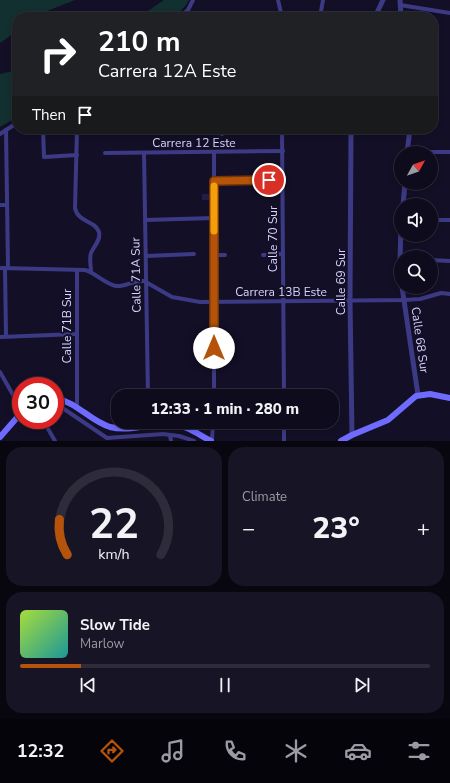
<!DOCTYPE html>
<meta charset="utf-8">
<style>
:root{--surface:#0e0b1c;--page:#171425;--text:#f1f3f6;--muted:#9b9ba3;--line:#2e2b3b;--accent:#b45309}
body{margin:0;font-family:"Nunito Sans",sans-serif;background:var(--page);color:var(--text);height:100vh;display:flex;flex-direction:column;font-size:15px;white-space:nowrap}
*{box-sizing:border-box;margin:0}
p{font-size:13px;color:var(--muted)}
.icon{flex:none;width:22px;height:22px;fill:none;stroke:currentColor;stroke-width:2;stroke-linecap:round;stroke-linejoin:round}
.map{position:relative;height:441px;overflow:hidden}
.drawer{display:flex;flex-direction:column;gap:6px;padding:6px;background:#08060f;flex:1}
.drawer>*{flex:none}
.banner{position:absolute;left:12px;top:12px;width:426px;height:122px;border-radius:16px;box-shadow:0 2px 6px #0003,0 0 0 1px var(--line);background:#202124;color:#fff;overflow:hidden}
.needle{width:26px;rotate:50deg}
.controls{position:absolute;left:394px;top:146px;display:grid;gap:8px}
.controls a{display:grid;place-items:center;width:44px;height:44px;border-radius:50%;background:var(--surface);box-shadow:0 2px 6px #0003,0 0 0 1px var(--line);font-size:20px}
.speed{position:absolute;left:12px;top:377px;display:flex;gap:8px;font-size:20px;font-weight:700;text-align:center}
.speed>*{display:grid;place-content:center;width:52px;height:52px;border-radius:50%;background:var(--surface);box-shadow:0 2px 6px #0003,0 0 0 1px var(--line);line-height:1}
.speed .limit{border:6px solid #d22;background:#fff;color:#111}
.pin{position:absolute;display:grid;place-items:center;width:34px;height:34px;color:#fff;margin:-17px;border:2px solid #fff;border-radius:50%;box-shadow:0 1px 4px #0007}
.me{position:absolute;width:44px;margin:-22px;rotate:0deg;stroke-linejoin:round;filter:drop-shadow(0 0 3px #0008)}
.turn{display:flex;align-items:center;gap:14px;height:84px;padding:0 20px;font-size:18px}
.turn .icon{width:52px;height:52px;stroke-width:2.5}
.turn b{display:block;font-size:28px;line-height:34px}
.then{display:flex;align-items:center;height:38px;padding:0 20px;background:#0003;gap:8px;font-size:15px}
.big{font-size:30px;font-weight:800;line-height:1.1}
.drawer .card{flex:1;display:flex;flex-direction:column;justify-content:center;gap:6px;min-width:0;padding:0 14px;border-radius:16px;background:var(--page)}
.drawer .dial{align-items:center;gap:0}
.dial svg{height:104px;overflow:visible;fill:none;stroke:var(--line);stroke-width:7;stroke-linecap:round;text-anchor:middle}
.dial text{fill:var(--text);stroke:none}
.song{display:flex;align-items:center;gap:12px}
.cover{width:48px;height:48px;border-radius:6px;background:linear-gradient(135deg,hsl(80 70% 55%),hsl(180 70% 35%))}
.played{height:4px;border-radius:2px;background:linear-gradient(90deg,var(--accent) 15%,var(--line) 15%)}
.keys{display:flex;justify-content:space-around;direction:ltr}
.heat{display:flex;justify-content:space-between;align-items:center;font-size:22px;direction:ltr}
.drawer .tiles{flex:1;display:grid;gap:6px;grid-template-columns:1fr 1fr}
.card:last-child{grid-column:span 2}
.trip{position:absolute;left:111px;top:389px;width:228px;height:40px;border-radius:16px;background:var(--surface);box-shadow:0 2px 6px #0003,0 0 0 1px var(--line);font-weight:800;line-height:40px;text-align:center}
.dock{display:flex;height:64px;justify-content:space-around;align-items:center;background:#06040b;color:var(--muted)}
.dock .icon{width:28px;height:28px}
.dock .on{color:var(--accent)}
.dock b{font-size:18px;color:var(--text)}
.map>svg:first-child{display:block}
.green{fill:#12302f}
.building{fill:#241b47}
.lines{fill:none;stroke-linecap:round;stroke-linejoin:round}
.minor{stroke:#3d3a85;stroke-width:4}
.tertiary{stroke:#3d3a85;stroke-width:5}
.secondary{stroke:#6f6bff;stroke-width:6}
.route-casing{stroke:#753606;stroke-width:10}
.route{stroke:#b45309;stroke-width:7}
.slow{stroke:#f59e0b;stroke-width:7}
.labels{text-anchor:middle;stroke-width:4;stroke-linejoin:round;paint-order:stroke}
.street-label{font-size:12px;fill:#d9d4ff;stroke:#130f26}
</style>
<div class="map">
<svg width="450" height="441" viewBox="0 0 450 441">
<rect width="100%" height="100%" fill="#130f26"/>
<g class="green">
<path d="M0,0h75l-33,13 -5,4h-20v14l-17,12z"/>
<path d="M164,0h25l-3,5 -11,12h-36z"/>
<path d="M17,70v47l-17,10v-53z"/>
</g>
<rect class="building" x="202" y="194" width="7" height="6"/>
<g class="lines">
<g class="minor">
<path d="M278,0l4,17"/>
<path d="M400,5l50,8"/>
<path d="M179,17l9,-7 5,-10"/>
<path d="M320,17l3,-17"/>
<path d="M43,129l1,28 33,-2"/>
<path d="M77,129l-2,79c3,15 20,12 24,24 2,8 -5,14 -8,21 -2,5 0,13 0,19"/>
<path d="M282,129l2,267"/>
<path d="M6,130l2,138"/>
<path d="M0,134l17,-11"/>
<path d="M222,134l4,-5"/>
<path d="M407,152h43"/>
<path d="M105,153l178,-2"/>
<path d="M144,153l4,243"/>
<path d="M214,153v243"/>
<path d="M214,181l69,-1"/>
<path d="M0,205h7"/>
<path d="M145,220l69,-2"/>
<path d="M431,220h19"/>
<path d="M214,255h11"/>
<path d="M263,255l20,-1"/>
<path d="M146,256l48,-2"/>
<path d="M431,260l19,1"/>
<path d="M0,268l85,2c11,3 20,14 31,16 9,1 18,-6 28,-5l28,16 28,5 204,-2 16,-1 21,-6 9,1"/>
<path d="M5,268l1,68"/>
<path d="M0,337l77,-3"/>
<path d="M0,372l21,37"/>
<path d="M55,406l9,3 43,29 56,-4 16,2 15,5"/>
<path d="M77,407v-137"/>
<path d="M43,420l12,21"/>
<path d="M284,422v19"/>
<path d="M170,435l1,6"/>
<path d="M212,441l1,-19"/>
</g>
<g class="tertiary">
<path d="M400,0l1,17"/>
<path d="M375,17l8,-17"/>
<path d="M351,129l-1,172 2,134"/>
<path d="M407,153l3,-24"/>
<path d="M403,205l2,-22"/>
<path d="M401,225l-1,35 1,23"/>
<path d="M402,287l16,108"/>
</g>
<g class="secondary">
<path d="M55,398c22,4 35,23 55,29 20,5 41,-4 62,-3 14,1 27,11 39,17"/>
<path d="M0,437l21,-24"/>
<path d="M341,441l11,-6 36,-15 28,-24 14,-2 20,4"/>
</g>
</g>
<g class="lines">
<defs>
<path id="route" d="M214,348v-167l55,-1"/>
</defs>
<use href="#route" class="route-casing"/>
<use href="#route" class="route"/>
<path class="slow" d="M214,186v45"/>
</g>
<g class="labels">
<g class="street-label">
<text x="194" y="147">Carrera 12 Este</text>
<text transform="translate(273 239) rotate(-90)" y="4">Calle 70 Sur</text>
<text transform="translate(136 275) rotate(-91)" y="4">Calle 71A Sur</text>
<text transform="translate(341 282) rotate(-90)" y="4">Calle 69 Sur</text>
<text x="281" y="296">Carrera 13B Este</text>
<text transform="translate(67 326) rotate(-90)" y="4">Calle 71B Sur</text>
<text transform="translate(420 340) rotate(82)" y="4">Calle 68 Sur</text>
</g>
</g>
</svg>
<div class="controls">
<a><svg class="needle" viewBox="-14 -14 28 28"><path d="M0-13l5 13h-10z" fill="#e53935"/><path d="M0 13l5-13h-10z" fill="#9b9ba3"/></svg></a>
<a><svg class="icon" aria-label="sound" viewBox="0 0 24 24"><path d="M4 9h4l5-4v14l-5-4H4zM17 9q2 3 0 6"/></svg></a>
<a><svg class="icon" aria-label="search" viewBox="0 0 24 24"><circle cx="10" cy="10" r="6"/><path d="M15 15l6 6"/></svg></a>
</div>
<div class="speed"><div class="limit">30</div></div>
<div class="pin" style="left:269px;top:180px;background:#d93025"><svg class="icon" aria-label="arrive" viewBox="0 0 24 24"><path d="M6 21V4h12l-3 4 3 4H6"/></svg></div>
<svg class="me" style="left:214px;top:348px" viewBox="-20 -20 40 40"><circle r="19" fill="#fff"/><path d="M0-13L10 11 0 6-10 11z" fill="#b45309"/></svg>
<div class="trip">12:33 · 1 min · 280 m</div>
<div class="banner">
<div class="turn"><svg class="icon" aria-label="right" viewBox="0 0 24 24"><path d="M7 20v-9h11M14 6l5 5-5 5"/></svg><div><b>210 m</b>Carrera 12A Este</div></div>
<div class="then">Then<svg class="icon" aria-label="arrive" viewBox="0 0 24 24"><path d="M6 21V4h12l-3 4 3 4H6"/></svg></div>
</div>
</div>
<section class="drawer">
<div class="tiles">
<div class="card dial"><svg viewBox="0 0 100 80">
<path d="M14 69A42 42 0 1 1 86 69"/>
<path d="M14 69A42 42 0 0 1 8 42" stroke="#b45309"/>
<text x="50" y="56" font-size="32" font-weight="700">22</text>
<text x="50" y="72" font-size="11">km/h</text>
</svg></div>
<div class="card"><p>Climate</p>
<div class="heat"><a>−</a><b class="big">23°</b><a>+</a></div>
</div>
<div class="card">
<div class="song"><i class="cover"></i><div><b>Slow Tide</b><p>Marlow</p></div></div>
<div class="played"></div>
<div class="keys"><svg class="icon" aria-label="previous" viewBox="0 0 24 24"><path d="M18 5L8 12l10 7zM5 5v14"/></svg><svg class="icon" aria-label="pause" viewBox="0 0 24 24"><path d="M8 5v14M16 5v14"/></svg><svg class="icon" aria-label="next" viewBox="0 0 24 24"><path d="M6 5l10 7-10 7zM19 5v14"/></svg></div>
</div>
</div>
</section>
<nav class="dock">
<b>12:32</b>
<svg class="icon on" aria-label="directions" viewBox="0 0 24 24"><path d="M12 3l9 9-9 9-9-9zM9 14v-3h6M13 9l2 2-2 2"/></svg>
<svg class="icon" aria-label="music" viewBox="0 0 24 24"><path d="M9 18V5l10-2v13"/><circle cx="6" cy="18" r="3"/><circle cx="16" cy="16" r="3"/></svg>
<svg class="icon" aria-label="phone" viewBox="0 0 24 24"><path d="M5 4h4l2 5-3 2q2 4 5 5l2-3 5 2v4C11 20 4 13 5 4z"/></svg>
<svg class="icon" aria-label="climate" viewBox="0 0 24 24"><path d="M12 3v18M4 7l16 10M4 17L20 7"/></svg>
<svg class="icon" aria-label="car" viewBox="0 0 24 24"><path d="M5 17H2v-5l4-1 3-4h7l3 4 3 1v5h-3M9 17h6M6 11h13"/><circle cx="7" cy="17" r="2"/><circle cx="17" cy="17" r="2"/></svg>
<svg class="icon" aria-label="filters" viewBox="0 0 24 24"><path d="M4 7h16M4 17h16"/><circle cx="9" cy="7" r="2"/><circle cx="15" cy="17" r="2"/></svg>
</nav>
